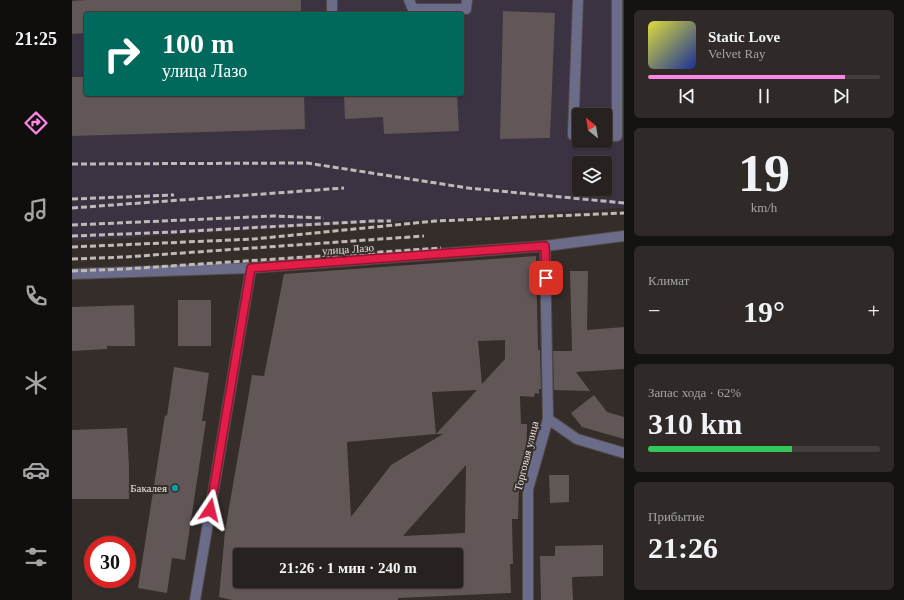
<!DOCTYPE html>
<html lang="ru">
<meta charset="utf-8">
<style>
:root{--surface:#27221f;--page:#2f2a28;--text:#f1f3f6;--muted:#a4a4a4;--line:#433f3d;--accent:#fc86e4}
body{margin:0;font-family:Georgia,serif;background:var(--page);color:var(--text);height:100vh;display:flex;flex-direction:column;font-size:15px;white-space:nowrap}
*{box-sizing:border-box;margin:0}
p{font-size:13px;color:var(--muted)}
.icon{flex:none;width:22px;height:22px;fill:none;stroke:currentColor;stroke-width:2;stroke-linecap:round;stroke-linejoin:round}
.map{position:relative;flex:1;overflow:hidden}
.details{display:flex;flex-direction:column;gap:10px;padding:10px;background:#151311;width:280px}
.details>*{flex:none}
.hud{position:absolute;left:12px;top:12px;width:380px;height:84px;border-radius:4px;box-shadow:0 1px 3px #0004,0 0 0 1px var(--line);background:#00695c;color:#fff;overflow:hidden}
.needle{width:26px;rotate:330deg}
.fabs{position:absolute;left:500px;top:108px;display:grid;gap:8px}
.fabs a{display:grid;place-items:center;width:40px;height:40px;border-radius:4px;background:var(--surface);box-shadow:0 1px 3px #0004,0 0 0 1px var(--line);font-size:20px}
.speed{position:absolute;left:12px;top:536px;display:flex;gap:8px;font-size:20px;font-weight:700;text-align:center}
.speed>*{display:grid;place-content:center;width:52px;height:52px;border-radius:50%;background:var(--surface);box-shadow:0 1px 3px #0004,0 0 0 1px var(--line);line-height:1}
.speed .limit{border:6px solid #d22;background:#fff;color:#111}
.pin{position:absolute;display:grid;place-items:center;width:34px;height:34px;color:#fff;margin:-17px;border-radius:8px;box-shadow:0 2px 6px #0006}
.me{position:absolute;width:44px;margin:-22px;rotate:10deg;stroke-linejoin:round;filter:drop-shadow(0 0 3px #0008)}
.turn{display:flex;align-items:center;gap:14px;height:84px;padding:0 12px;font-size:18px}
.turn .icon{width:52px;height:52px;stroke-width:2.5}
.turn b{display:block;font-size:28px;line-height:34px}
.big{font-size:30px;font-weight:700;line-height:1.1}
.details .tile{flex:1;display:flex;flex-direction:column;justify-content:center;gap:6px;min-width:0;padding:0 14px;border-radius:6px;background:var(--page)}
.details .dial{align-items:center;gap:0}
.dial b{font-size:52px;line-height:1}
.song{display:flex;align-items:center;gap:12px}
.cover{width:48px;height:48px;border-radius:6px;background:linear-gradient(135deg,hsl(60 70% 55%),hsl(230 70% 35%))}
.played{height:4px;border-radius:2px;background:linear-gradient(90deg,var(--accent) 85%,var(--line) 85%)}
.keys{display:flex;justify-content:space-around;direction:ltr}
.heat{display:flex;justify-content:space-between;align-items:center;font-size:22px;direction:ltr}
.charge{height:6px;border-radius:3px;background:linear-gradient(90deg,#34c759 62%,var(--line) 0)}
.trip{position:absolute;left:161px;top:548px;width:230px;height:40px;border-radius:4px;background:var(--surface);box-shadow:0 1px 3px #0004,0 0 0 1px var(--line);font-weight:700;line-height:40px;text-align:center}
main{display:flex;flex:1;min-height:0}
.tabs{display:flex;flex-direction:column;width:72px;justify-content:space-around;align-items:center;background:#100e0c;color:var(--muted)}
.tabs .icon{width:28px;height:28px}
.tabs .current{color:var(--accent)}
.tabs b{font-size:18px;color:var(--text)}
.map>svg:first-child{display:block}
.commercial{fill:#3b3242;fill-rule:evenodd}
.building{fill:#615756;fill-rule:evenodd}
.lines{fill:none;stroke-linecap:round;stroke-linejoin:round}
.minor-casing{stroke:#514b47;stroke-width:12}
.minor{stroke:#6a6c89;stroke-width:10}
.rail{stroke:#bfbab7;stroke-width:3;stroke-dasharray:6 3;stroke-linecap:butt}
.route-casing{stroke:#92132f;stroke-width:10}
.route{stroke:#e11d48;stroke-width:7}
.culture-dot{fill:#0f9aa8;stroke:#342d29;stroke-width:1.5}
.labels{text-anchor:middle;stroke-width:4;stroke-linejoin:round;paint-order:stroke}
.street-label{font-size:11px;fill:#ece7e4;stroke:#342d29}
.poi-label{font-size:11px;fill:#ece7e4;stroke:#342d29;text-anchor:end}
</style>
<main>
<nav class="tabs">
<b>21:25</b>
<svg class="icon current" aria-label="directions" viewBox="0 0 24 24"><path d="M12 3l9 9-9 9-9-9zM9 14v-3h6M13 9l2 2-2 2"/></svg>
<svg class="icon" aria-label="music" viewBox="0 0 24 24"><path d="M9 18V5l10-2v13"/><circle cx="6" cy="18" r="3"/><circle cx="16" cy="16" r="3"/></svg>
<svg class="icon" aria-label="phone" viewBox="0 0 24 24"><path d="M5 4h4l2 5-3 2q2 4 5 5l2-3 5 2v4C11 20 4 13 5 4z"/></svg>
<svg class="icon" aria-label="climate" viewBox="0 0 24 24"><path d="M12 3v18M4 7l16 10M4 17L20 7"/></svg>
<svg class="icon" aria-label="car" viewBox="0 0 24 24"><path d="M5 17H2v-5l4-1 3-4h7l3 4 3 1v5h-3M9 17h6M6 11h13"/><circle cx="7" cy="17" r="2"/><circle cx="17" cy="17" r="2"/></svg>
<svg class="icon" aria-label="filters" viewBox="0 0 24 24"><path d="M4 7h16M4 17h16"/><circle cx="9" cy="7" r="2"/><circle cx="15" cy="17" r="2"/></svg>
</nav>
<div class="map">
<svg width="552" height="600" viewBox="0 0 552 600">
<rect width="100%" height="100%" fill="#342d29"/>
<path class="commercial" d="M0,0h552v208l-552,33zM14,14h376v80h-376zM507,115h26v26h-26zM507,163h26v26h-26z"/>
<g class="building">
<path d="M14,0h215v14h-215v19l-14,1v-33z"/>
<path d="M431,11l52,2 -5,125 -50,1z"/>
<path d="M0,77h14v17h218l1,35 -233,7z"/>
<path d="M272,94h113l2,37 -75,3 -1,-17 -38,2z"/>
<path d="M464,256l2,94h2l1,39h-2v5l-4,-1 -1,4 -14,-1 1,28h6l-1,49 -4,16 -3,-1 -1,31h-6l1,45h-3l1,29 -113,5v2h-166l-13,-3 6,-66 27,-156 12,1 20,-102zM433,340v19l-23,25 -4,-43zM405,390l-41,44h7l-52,31 -40,52 -4,-75 89,-8 -4,-42zM394,465l-1,68 -62,3zM168,555h216v27l-106,5v-6h-110z"/>
<path d="M498,271h18l-1,59 37,-3v42l-48,3 14,19 -36,-1 -1,-39h19z"/>
<rect x="106" y="300" width="33" height="46"/>
<path d="M62,305l1,41h-28v3l-35,2v-44z"/>
<path d="M102,367l35,6 -7,48h4l-21,139 -13,-2 -5,35 -29,-5 27,-173 2,1z"/>
<path d="M522,395l13,17 17,5v22l-42,-12 -11,-14z"/>
<path d="M55,428l2,39v32h-57v-69z"/>
<path d="M477,475h20v27l-19,1z"/>
<path d="M531,545v31l-31,1 1,23h-32l-1,-44h15v-10z"/>
</g>
<g class="lines">
<defs>
<g id="minor">
<path d="M337,0l4,9h53l1,-9"/>
<path d="M506,0l-5,135h6"/>
<path d="M260,14v-14"/>
<path d="M533,136h12v-136"/>
<path d="M0,274l179,-6 294,-22 79,-10"/>
<path d="M476,419l29,20 47,14"/>
<path d="M123,600l56,-332"/>
<path d="M456,600v-111l20,-70 -3,-173"/>
</g>
</defs>
<use href="#minor" class="minor-casing"/>
<use href="#minor" class="minor"/>
<g class="rail">
<path d="M0,164l235,-1 161,25 156,15"/>
<path d="M0,199l102,-4"/>
<path d="M0,208l272,-20"/>
<path d="M0,225l202,-9 50,2"/>
<path d="M0,236l102,-4 199,-11h18"/>
<path d="M0,247l182,-8 181,-18 189,-8"/>
<path d="M0,259l53,-2 299,-21"/>
<path d="M0,271l53,-2 316,-21"/>
</g>
</g>
<g class="lines">
<defs>
<path id="route" d="M138,510l41,-242 294,-22 1,32"/>
</defs>
<use href="#route" class="route-casing"/>
<use href="#route" class="route"/>
</g>
<circle class="culture-dot" cx="103" cy="488" r="4"/>
<g class="labels">
<g class="street-label">
<text transform="translate(276 249) rotate(-4)" y="4">улица Лазо</text>
<text transform="translate(454 456) rotate(-76)" y="4">Торговая улица</text>
</g>
<g class="poi-label">
<text x="95" y="492">Бакалея</text>
</g>
</g>
</svg>
<div class="fabs">
<a><svg class="needle" viewBox="-14 -14 28 28"><path d="M0-13l5 13h-10z" fill="#e53935"/><path d="M0 13l5-13h-10z" fill="#a4a4a4"/></svg></a>
<a><svg class="icon" aria-label="layers" viewBox="0 0 24 24"><path d="M12 4l9 5-9 5-9-5zM3 14l9 5 9-5"/></svg></a>
</div>
<div class="speed"><div class="limit">30</div></div>
<div class="pin" style="left:474px;top:278px;background:#d93025"><svg class="icon" aria-label="arrive" viewBox="0 0 24 24"><path d="M6 21V4h12l-3 4 3 4H6"/></svg></div>
<svg class="me" style="left:138px;top:510px" viewBox="-20 -20 40 40"><path d="M0-17L14 15 0 8-14 15z" fill="#e11d48" stroke="#fff" stroke-width="4"/></svg>
<div class="trip">21:26 · 1 мин · 240 m</div>
<div class="hud">
<div class="turn"><svg class="icon" aria-label="right" viewBox="0 0 24 24"><path d="M7 20v-9h11M14 6l5 5-5 5"/></svg><div><b>100 m</b>улица Лазо</div></div>
</div>
</div>
<section class="details">
<div class="tile">
<div class="song"><i class="cover"></i><div><b>Static Love</b><p>Velvet Ray</p></div></div>
<div class="played"></div>
<div class="keys"><svg class="icon" aria-label="previous" viewBox="0 0 24 24"><path d="M18 5L8 12l10 7zM5 5v14"/></svg><svg class="icon" aria-label="pause" viewBox="0 0 24 24"><path d="M8 5v14M16 5v14"/></svg><svg class="icon" aria-label="next" viewBox="0 0 24 24"><path d="M6 5l10 7-10 7zM19 5v14"/></svg></div>
</div>
<div class="tile dial"><b>19</b><p>km/h</p></div>
<div class="tile"><p>Климат</p>
<div class="heat"><a>−</a><b class="big">19°</b><a>+</a></div>
</div>
<div class="tile"><p>Запас хода · 62%</p><b class="big">310 km</b><div class="charge"></div></div>
<div class="tile"><p>Прибытие</p><b class="big">21:26</b></div>
</section>
</main>
